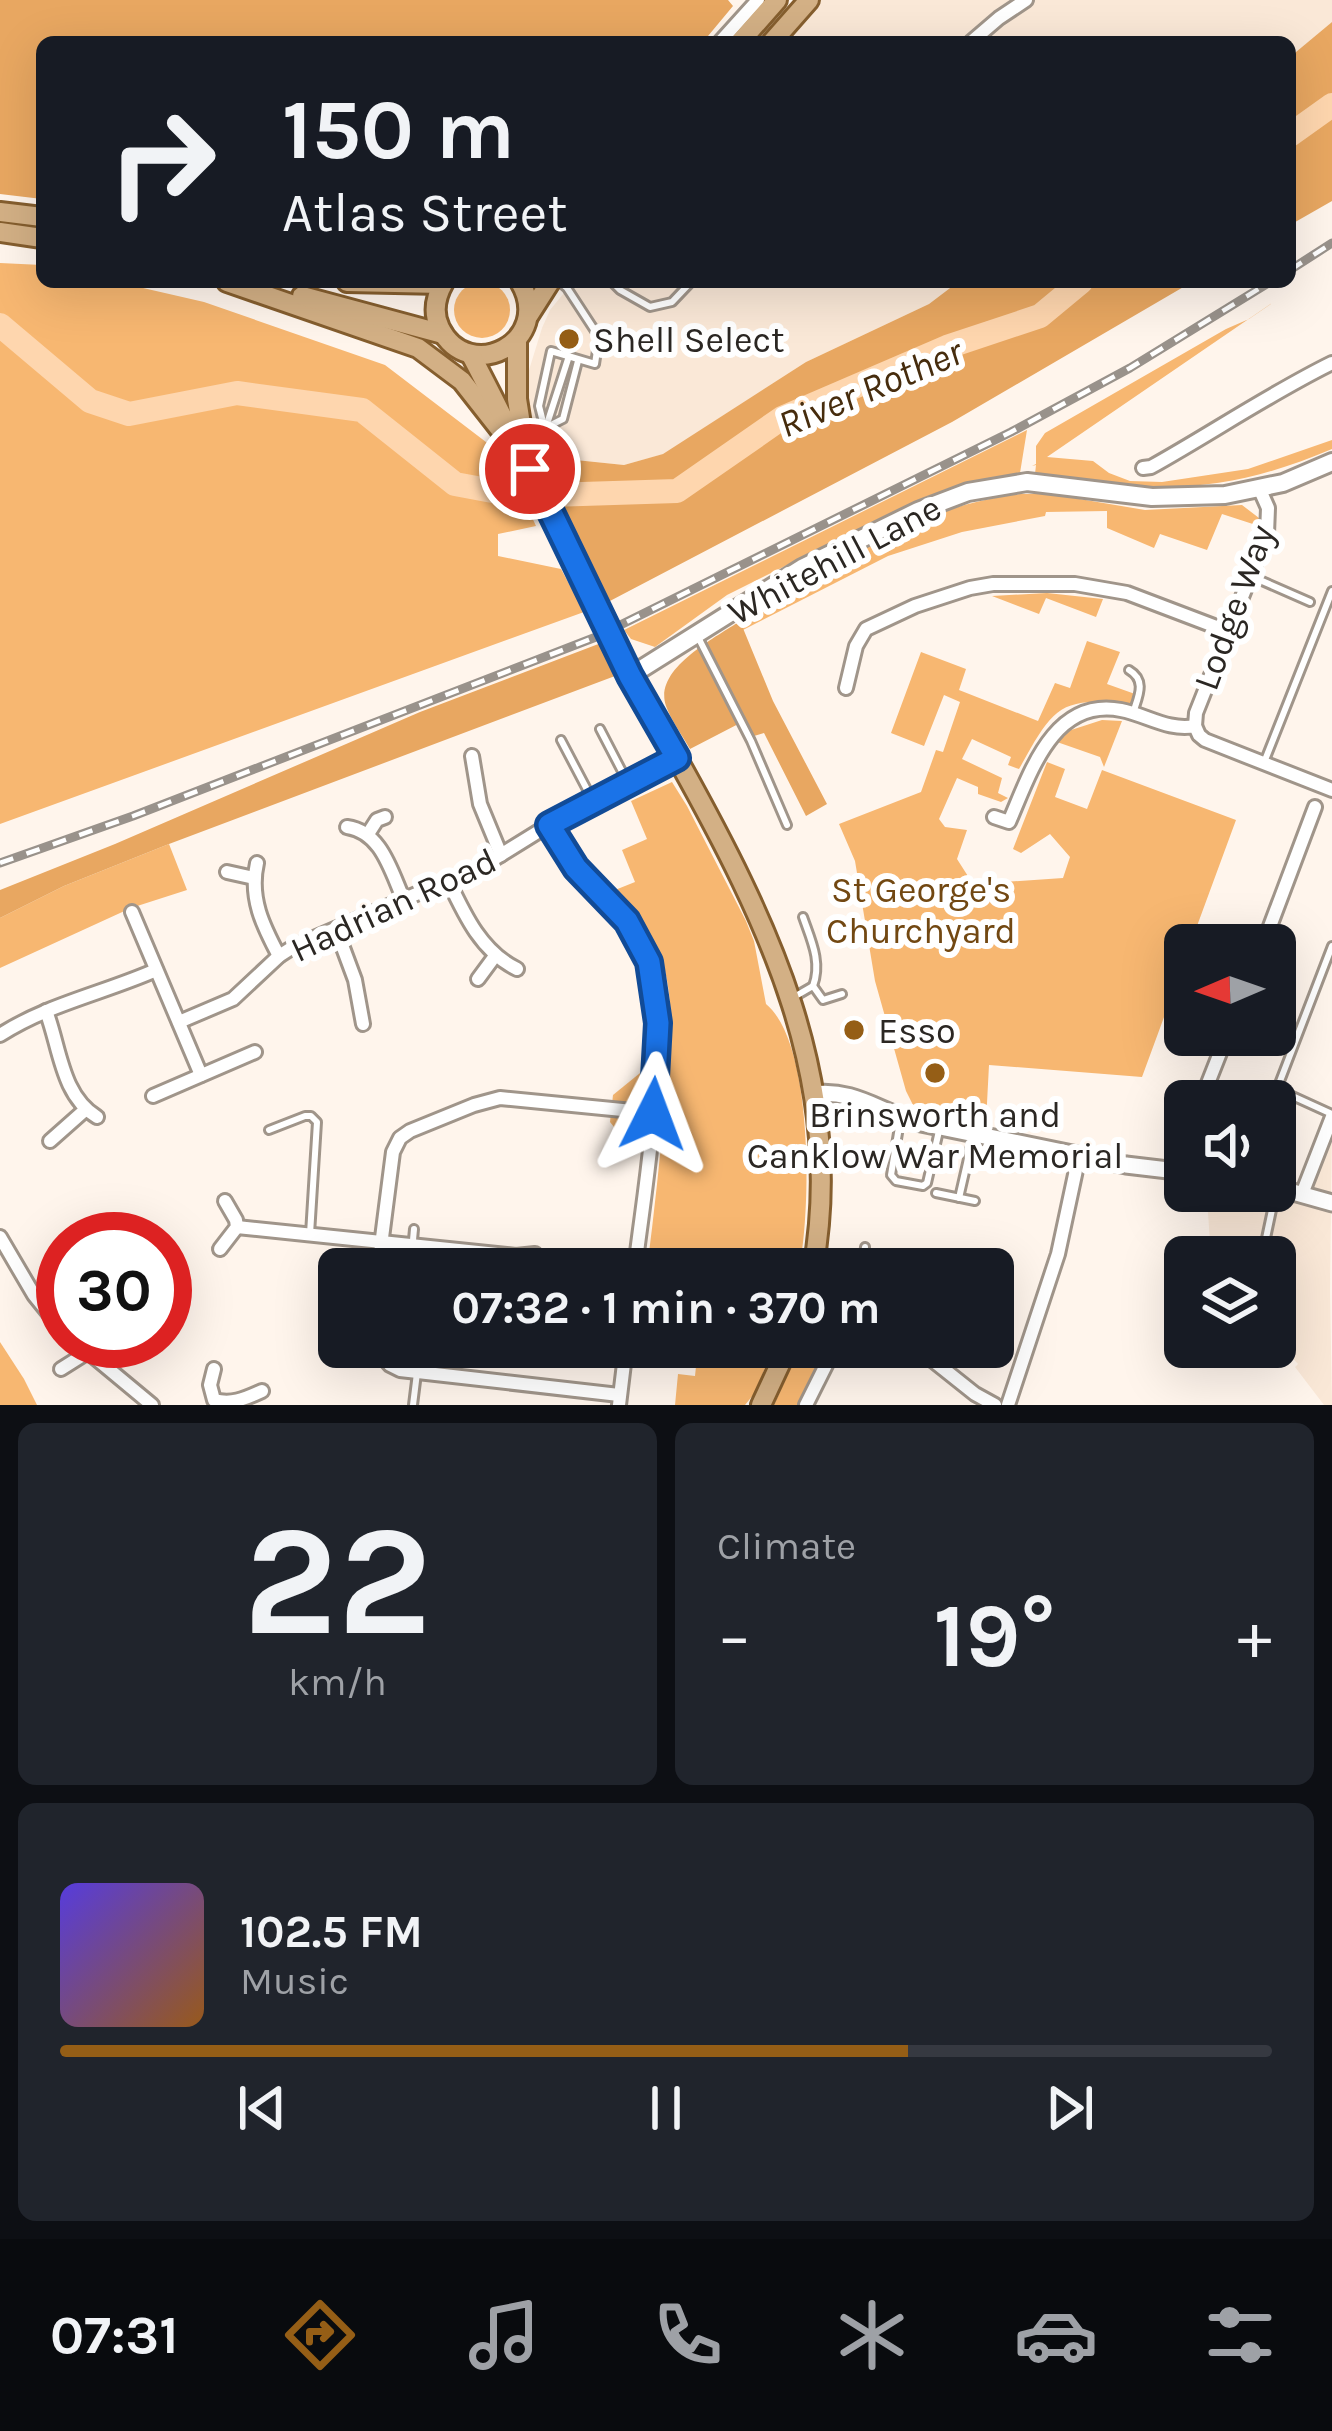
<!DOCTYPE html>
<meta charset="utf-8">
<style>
:root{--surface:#171b24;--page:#20242c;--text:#f1f3f6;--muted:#9ea1a6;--line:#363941;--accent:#955e16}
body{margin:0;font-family:Karla,sans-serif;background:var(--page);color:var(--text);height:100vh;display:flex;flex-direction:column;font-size:45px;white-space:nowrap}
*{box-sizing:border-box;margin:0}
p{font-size:39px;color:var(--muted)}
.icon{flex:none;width:66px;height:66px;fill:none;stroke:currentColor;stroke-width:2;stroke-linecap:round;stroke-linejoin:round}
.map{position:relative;height:1405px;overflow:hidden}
.details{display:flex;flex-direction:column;gap:18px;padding:18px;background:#0d0f14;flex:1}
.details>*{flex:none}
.guide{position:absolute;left:36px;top:36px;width:1260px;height:252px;border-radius:18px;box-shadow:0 12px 48px #0002;background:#171b24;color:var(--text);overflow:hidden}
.needle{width:78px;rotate:268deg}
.buttons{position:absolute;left:1164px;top:924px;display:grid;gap:24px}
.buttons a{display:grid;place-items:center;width:132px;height:132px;border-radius:18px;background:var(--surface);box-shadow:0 12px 48px #0002;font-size:60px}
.speed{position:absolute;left:36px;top:1212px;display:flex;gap:24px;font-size:60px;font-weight:700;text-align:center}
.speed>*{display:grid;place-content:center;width:156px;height:156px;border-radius:50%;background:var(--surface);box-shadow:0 12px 48px #0002;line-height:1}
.speed .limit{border:18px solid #d22;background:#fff;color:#111}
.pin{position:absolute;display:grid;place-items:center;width:102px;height:102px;color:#fff;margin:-51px;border:6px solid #fff;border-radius:50%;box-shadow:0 3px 12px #0007}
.me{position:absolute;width:132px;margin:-66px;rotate:3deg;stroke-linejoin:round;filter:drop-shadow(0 0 9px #0008)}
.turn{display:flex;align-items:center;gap:42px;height:252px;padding:0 48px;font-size:54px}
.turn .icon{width:156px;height:156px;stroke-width:2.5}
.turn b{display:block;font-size:84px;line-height:102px}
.big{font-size:90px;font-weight:700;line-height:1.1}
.details .widget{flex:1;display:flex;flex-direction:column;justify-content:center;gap:18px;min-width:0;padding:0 42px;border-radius:18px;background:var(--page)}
.details .dial{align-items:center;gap:0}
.dial b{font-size:156px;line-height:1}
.song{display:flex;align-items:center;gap:36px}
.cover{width:144px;height:144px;border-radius:18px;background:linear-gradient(135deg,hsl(250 70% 55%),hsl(30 70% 35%))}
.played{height:12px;border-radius:6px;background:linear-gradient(90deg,var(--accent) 70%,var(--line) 70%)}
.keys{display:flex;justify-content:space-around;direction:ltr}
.heat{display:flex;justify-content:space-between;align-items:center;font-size:66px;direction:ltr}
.details .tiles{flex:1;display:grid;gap:18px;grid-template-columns:1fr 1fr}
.widget:last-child{grid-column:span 2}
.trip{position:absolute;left:318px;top:1248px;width:696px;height:120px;border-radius:18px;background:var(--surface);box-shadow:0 12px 48px #0002;font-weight:700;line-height:120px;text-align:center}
.tab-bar{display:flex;height:192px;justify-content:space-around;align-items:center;background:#090b0e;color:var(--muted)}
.tab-bar .icon{width:84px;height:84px}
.tab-bar .current{color:var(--accent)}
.tab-bar b{font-size:54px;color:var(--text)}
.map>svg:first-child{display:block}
.built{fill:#fae8d7}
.green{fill:#f7b771}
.forest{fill:#e8a761}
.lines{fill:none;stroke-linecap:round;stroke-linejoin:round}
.river{stroke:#fed6ae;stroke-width:24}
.service-casing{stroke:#a0958a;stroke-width:12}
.minor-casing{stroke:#a0958a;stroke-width:18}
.tertiary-casing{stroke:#a0958a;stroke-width:21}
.secondary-casing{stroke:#a0958a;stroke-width:22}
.primary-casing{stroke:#855e2e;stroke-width:24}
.service{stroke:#fff;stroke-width:6}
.minor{stroke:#fff;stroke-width:12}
.tertiary{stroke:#fff;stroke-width:15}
.secondary{stroke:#fff;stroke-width:16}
.primary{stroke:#d3b085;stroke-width:18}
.rail-casing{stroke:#99928b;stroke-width:9}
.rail{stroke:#fff;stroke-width:4.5;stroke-dasharray:14;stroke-linecap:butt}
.route-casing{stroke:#114b97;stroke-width:30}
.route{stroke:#1a73e8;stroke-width:21}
.poi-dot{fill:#955e16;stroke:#fff;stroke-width:4.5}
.labels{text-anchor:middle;stroke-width:12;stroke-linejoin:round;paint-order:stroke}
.poi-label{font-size:36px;fill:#2b2723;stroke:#fff;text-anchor:start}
.street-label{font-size:36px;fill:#2b2723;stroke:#fff}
.park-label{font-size:36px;fill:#724812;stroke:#fff}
.water-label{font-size:39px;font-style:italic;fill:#462c0d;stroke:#fff}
</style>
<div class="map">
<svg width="1332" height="1405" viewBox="0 0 1332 1405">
<rect width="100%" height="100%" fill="#fff5ec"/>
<g class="built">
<path d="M821,0h511v22l-42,35v-15h-507z"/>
<path d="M573,282h385l-29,22 -123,58 -142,92 -40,11 -87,-9 -9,-32 -3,-41 17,-55 8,-18z"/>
<path d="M1332,1121l-2,170 2,114h-8l-29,-38 3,-3 -23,-25v-82h-64l-4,-59 1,-7 94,3z"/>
</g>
<g class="green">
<path d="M1332,262l-285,195 46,4 16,12 21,8 32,1 86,-13 84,-29v9c-56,24 -113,39 -174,38 -41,-1 -82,-9 -123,-13l1,-9 -4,1 4,-2v-18l9,-13 181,-104 23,-10z"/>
<path d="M0,263l42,2v17h75l87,20 181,63 118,90 33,71 -38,8v22l63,13 23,43 -584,212z"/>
<circle cx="482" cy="310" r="28"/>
<path d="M1027,430l-7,43 -32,6 -70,21 -191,95 -72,52 -24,-8 -7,-9z"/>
<path d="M1020,494h30l95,16 97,-5 17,13v8l-37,-12 -15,36 -47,-16 -6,14 -47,-20v-17l-61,1 -1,4 -83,16 -74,24 -145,74 -3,-9c86,-53 176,-115 280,-127z"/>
<path d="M1047,593l56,6 -7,18 -50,-19 -7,16 -47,-18z"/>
<path d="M1087,641l33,11 -13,32 28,10 -5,11c-72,-10 -77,4 -111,64l-11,-4 3,-8 -39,-18 -10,20 40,19 -4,15 10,5 -7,4 -23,-8v-7l-21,-9 -18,41 6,8 22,3 -10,29 16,25 90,-6 7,-21 -20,-23 -29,19 -8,-4 34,-87 18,7 -10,28 32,12 15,-39 134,50 -46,125h-5v15l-43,117 -153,-12 -3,57 -72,-15 -8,-16 -31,-110 -20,-120 -16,-37 82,-32 15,-42 7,2 17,-50 -16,-7 -20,51 -33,-13 30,-81 45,17 -7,21 79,31 17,-38 15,5z"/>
<path d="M1102,720l20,1 -18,46 -4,-10 -43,-15 11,-11z"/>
<path d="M672,782l15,24 59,115 8,20 12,63c48,39 45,208 33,265h-152c7,-55 13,-110 18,-165 4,-44 11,-93 -1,-137 -8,-31 -29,-54 -49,-77l20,-8 -13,-32 25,-11 -16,-38z"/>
<path d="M169,844l18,46 -56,18 -131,60v-50l64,-32z"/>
<path d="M645,1069l-10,84 -25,-31 3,-27z"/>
<path d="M0,1342l24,37 13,26h-37z"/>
<path d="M698,1347h76l-20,47 -9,11h-70l3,-31 17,2z"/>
<path d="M800,1347h26l-27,58h-25z"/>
</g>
<g class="forest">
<path d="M0,0h728l5,6 -30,36h-661v157l-42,-5z"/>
<path d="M1332,22v179l-42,24v-168z"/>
<path d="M958,282h234l-240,140 -344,180 -71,-146 87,9 39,-11 143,-92 123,-58z"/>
<path d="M740,621l33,80 54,103 -21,12 -42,-83 -10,3 -8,-16 -56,29c-8,-14 -19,-29 -24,-43 -13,-37 49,-68 74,-85z"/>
<path d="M601,643l14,33 -446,168 -105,42 -64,32v-28l115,-46 305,-132z"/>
</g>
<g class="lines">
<g class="river">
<path d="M1290,135l42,-30"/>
<path d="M0,325l90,76 39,13 108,-21 125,17 93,74 64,12 158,-5 105,-73 165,-71 93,-31 41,-34"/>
</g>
<defs>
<g id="service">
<path d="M612,282l8,8 30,17 22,-5 19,-20"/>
<path d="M546,427l23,-71"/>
<path d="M545,430l-6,-24 12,-55 44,13 4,-27 -32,-49 -7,-6"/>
<path d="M527,437l36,-18 15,-58"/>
<path d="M1253,577l57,25"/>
<path d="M699,639l52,102 36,84"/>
<path d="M1129,670c17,10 10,25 5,40"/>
<path d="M600,729l27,52"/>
<path d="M561,740l31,59"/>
<path d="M1265,760l67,-169"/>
<path d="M1332,946l-55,143 55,25"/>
<path d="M813,986l10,14 19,-6"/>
<path d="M794,997l19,-11c9,-24 -2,-46 -10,-69"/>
<path d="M1208,1088l37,13"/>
<path d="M1263,1101l6,-3 8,-9"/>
<path d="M900,1121l-9,54 5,6 27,5 4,-3 12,-52"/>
<path d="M269,1130l36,-14h6l6,6 -7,112"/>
<path d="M936,1193l39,8"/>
<path d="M959,1198l14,-61"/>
<path d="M1262,1257l14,-66"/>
<path d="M411,1262l3,-33"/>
<path d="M862,1269l3,-22"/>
<path d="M625,1354l66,7"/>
<path d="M413,1405l4,-32"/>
</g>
<g id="minor">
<path d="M720,42l38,-42"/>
<path d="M971,42l28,-24 27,-18"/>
<path d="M1143,468l8,-1c61,-34 118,-73 181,-104"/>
<path d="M846,688l10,-42 10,-17 49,-23 55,-18 23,-4h82l52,9 100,38"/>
<path d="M1195,726l1,-13 71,-179 1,-26 -8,-18"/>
<path d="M472,756l8,48 21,51"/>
<path d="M994,817l15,5c21,-48 44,-125 112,-112 26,5 47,21 74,16l4,9 6,5 127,50"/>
<path d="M549,825c9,16 18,33 30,46 21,23 45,42 60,70 39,69 5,246 -4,328"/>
<path d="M347,827c35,5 44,45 57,73"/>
<path d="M368,834l9,-14 8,-3"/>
<path d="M257,863c-8,35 6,63 22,93"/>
<path d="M227,872l27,6"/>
<path d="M449,882c16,34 33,70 68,87"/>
<path d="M132,912l69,163"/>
<path d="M336,929l19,51 8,44"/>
<path d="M1263,945l52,-138"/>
<path d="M478,979l17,-23"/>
<path d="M46,1011c14,36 15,84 51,106"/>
<path d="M179,1022l54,-23 46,-43 14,-9 193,-83 63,-39 128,-66"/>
<path d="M0,1035c48,-31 104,-42 156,-65"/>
<path d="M153,1096l102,-44"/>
<path d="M1201,1101l26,-66"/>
<path d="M50,1141l35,-31"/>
<path d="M1172,1171l13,-32"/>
<path d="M1302,1194l30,-77"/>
<path d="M237,1227l279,29 19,-2"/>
<path d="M0,1237l34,58 29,36"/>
<path d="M220,1249l17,-22 -1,-7 -11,-19"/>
<path d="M61,1260h2"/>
<path d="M378,1269l15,-117 7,-14 10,-7 64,-26 26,-7 153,15"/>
<path d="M75,1341l77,64"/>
<path d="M374,1347l16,18 10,5 219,25"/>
<path d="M916,1347l59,47 20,11"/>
<path d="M61,1369l27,-17"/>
<path d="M214,1369l-4,16 4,15c19,5 32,-2 48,-9"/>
<path d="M619,1405l7,-58"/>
<path d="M806,1405l29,-58"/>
<path d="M1008,1405l50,-151 21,-98"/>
</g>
<g id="tertiary">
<path d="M813,1094c41,-5 65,17 103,28l210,43 59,7"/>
<path d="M1275,1187l57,16"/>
</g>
<path id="secondary" d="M630,676l172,-108 116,-57 50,-19 59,-10 125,15 73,-2 58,-12 49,-21"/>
<g id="primary">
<path d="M740,42l37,-42"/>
<path d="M772,42l37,-42"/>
<path d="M0,212l42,5"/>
<path d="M0,232l42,6"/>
<path d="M227,282l191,66 44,33 40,51"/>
<path d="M347,282l95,2"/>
<path d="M444,282c-8,14 -12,30 -4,46 29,58 115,13 80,-46"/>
<path d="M302,296l141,38"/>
<path d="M529,315l21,-33"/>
<path d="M517,340v59l7,44"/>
<path d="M471,355c55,105 105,212 158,318 15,30 33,58 49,87 89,160 169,321 135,509"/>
<path d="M761,1405l27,-58"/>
</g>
</defs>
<use href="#service" class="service-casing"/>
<use href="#minor" class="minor-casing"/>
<use href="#tertiary" class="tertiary-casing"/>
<use href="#secondary" class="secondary-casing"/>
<use href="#primary" class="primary-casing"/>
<use href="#service" class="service"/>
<use href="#minor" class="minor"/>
<use href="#tertiary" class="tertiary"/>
<use href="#secondary" class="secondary"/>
<use href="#primary" class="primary"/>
<defs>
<g id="rail">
<path d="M1290,270l42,-27"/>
<path d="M0,863l133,-47 463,-179 415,-205 119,-64 140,-86"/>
</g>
</defs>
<use href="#rail" class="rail-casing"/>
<use href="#rail" class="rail"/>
</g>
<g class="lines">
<defs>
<path id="route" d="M530,469l100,207 47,82 -128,67 27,43 51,53 22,41 9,61 -5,91"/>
</defs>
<use href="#route" class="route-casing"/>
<use href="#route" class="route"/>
</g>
<g class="poi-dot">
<circle cx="569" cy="339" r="12"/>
<circle cx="854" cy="1030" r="12"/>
<circle cx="935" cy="1073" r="12"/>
</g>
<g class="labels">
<g class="poi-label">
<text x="593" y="352">Shell Select</text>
<text x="878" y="1043">Esso</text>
<text x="935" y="1127" text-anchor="middle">Brinsworth and<tspan x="935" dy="41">Canklow War Memorial</tspan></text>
</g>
<g class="street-label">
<text transform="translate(834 559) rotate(-28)" y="13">Whitehill Lane</text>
<text transform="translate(1233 607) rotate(-70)" y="13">Lodge Way</text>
<text transform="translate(393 904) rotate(-25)" y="13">Hadrian Road</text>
</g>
<g class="park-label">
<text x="921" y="902">St George's<tspan x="921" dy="41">Churchyard</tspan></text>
</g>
<g class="water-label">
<text transform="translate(870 387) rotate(-23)" y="14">River Rother</text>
</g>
</g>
</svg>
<div class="buttons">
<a><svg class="needle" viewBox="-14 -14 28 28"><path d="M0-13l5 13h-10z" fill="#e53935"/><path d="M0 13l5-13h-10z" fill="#9ea1a6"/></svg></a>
<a><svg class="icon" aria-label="sound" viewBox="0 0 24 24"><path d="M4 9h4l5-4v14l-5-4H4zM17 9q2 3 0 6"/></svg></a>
<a><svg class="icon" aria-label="layers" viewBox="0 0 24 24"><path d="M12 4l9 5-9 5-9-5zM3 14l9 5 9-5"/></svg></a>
</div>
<div class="speed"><div class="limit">30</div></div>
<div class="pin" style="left:530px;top:469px;background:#d93025"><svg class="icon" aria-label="arrive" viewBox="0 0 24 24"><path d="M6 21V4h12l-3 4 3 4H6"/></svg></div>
<svg class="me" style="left:653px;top:1114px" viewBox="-20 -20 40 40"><path d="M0-17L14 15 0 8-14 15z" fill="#1a73e8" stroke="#fff" stroke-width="4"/></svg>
<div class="trip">07:32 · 1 min · 370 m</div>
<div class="guide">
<div class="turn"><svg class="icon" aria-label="right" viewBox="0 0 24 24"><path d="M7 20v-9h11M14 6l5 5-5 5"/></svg><div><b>150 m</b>Atlas Street</div></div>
</div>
</div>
<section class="details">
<div class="tiles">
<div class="widget dial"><b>22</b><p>km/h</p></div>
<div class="widget"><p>Climate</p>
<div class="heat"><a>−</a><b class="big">19°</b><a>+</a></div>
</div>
<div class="widget">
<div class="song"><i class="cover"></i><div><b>102.5 FM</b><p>Music</p></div></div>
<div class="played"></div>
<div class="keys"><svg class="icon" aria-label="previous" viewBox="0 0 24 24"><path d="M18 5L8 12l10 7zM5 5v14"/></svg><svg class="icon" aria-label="pause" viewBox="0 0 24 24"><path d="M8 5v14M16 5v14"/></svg><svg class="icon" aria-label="next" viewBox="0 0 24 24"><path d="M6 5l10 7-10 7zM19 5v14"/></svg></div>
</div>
</div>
</section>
<nav class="tab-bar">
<b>07:31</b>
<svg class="icon current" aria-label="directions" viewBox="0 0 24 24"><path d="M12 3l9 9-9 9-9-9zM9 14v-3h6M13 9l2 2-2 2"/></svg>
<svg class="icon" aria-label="music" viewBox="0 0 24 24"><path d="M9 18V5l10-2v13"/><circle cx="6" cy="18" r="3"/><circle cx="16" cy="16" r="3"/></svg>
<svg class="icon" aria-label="phone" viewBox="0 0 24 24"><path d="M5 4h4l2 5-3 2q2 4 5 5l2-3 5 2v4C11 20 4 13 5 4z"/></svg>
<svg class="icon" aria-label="climate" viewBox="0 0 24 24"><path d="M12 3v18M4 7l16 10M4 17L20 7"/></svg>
<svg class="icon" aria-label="car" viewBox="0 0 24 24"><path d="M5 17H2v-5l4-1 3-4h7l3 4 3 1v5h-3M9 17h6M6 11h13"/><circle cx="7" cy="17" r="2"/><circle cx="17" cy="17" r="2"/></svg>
<svg class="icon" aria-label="filters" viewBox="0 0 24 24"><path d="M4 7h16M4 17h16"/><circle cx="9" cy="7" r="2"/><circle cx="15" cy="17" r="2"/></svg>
</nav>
